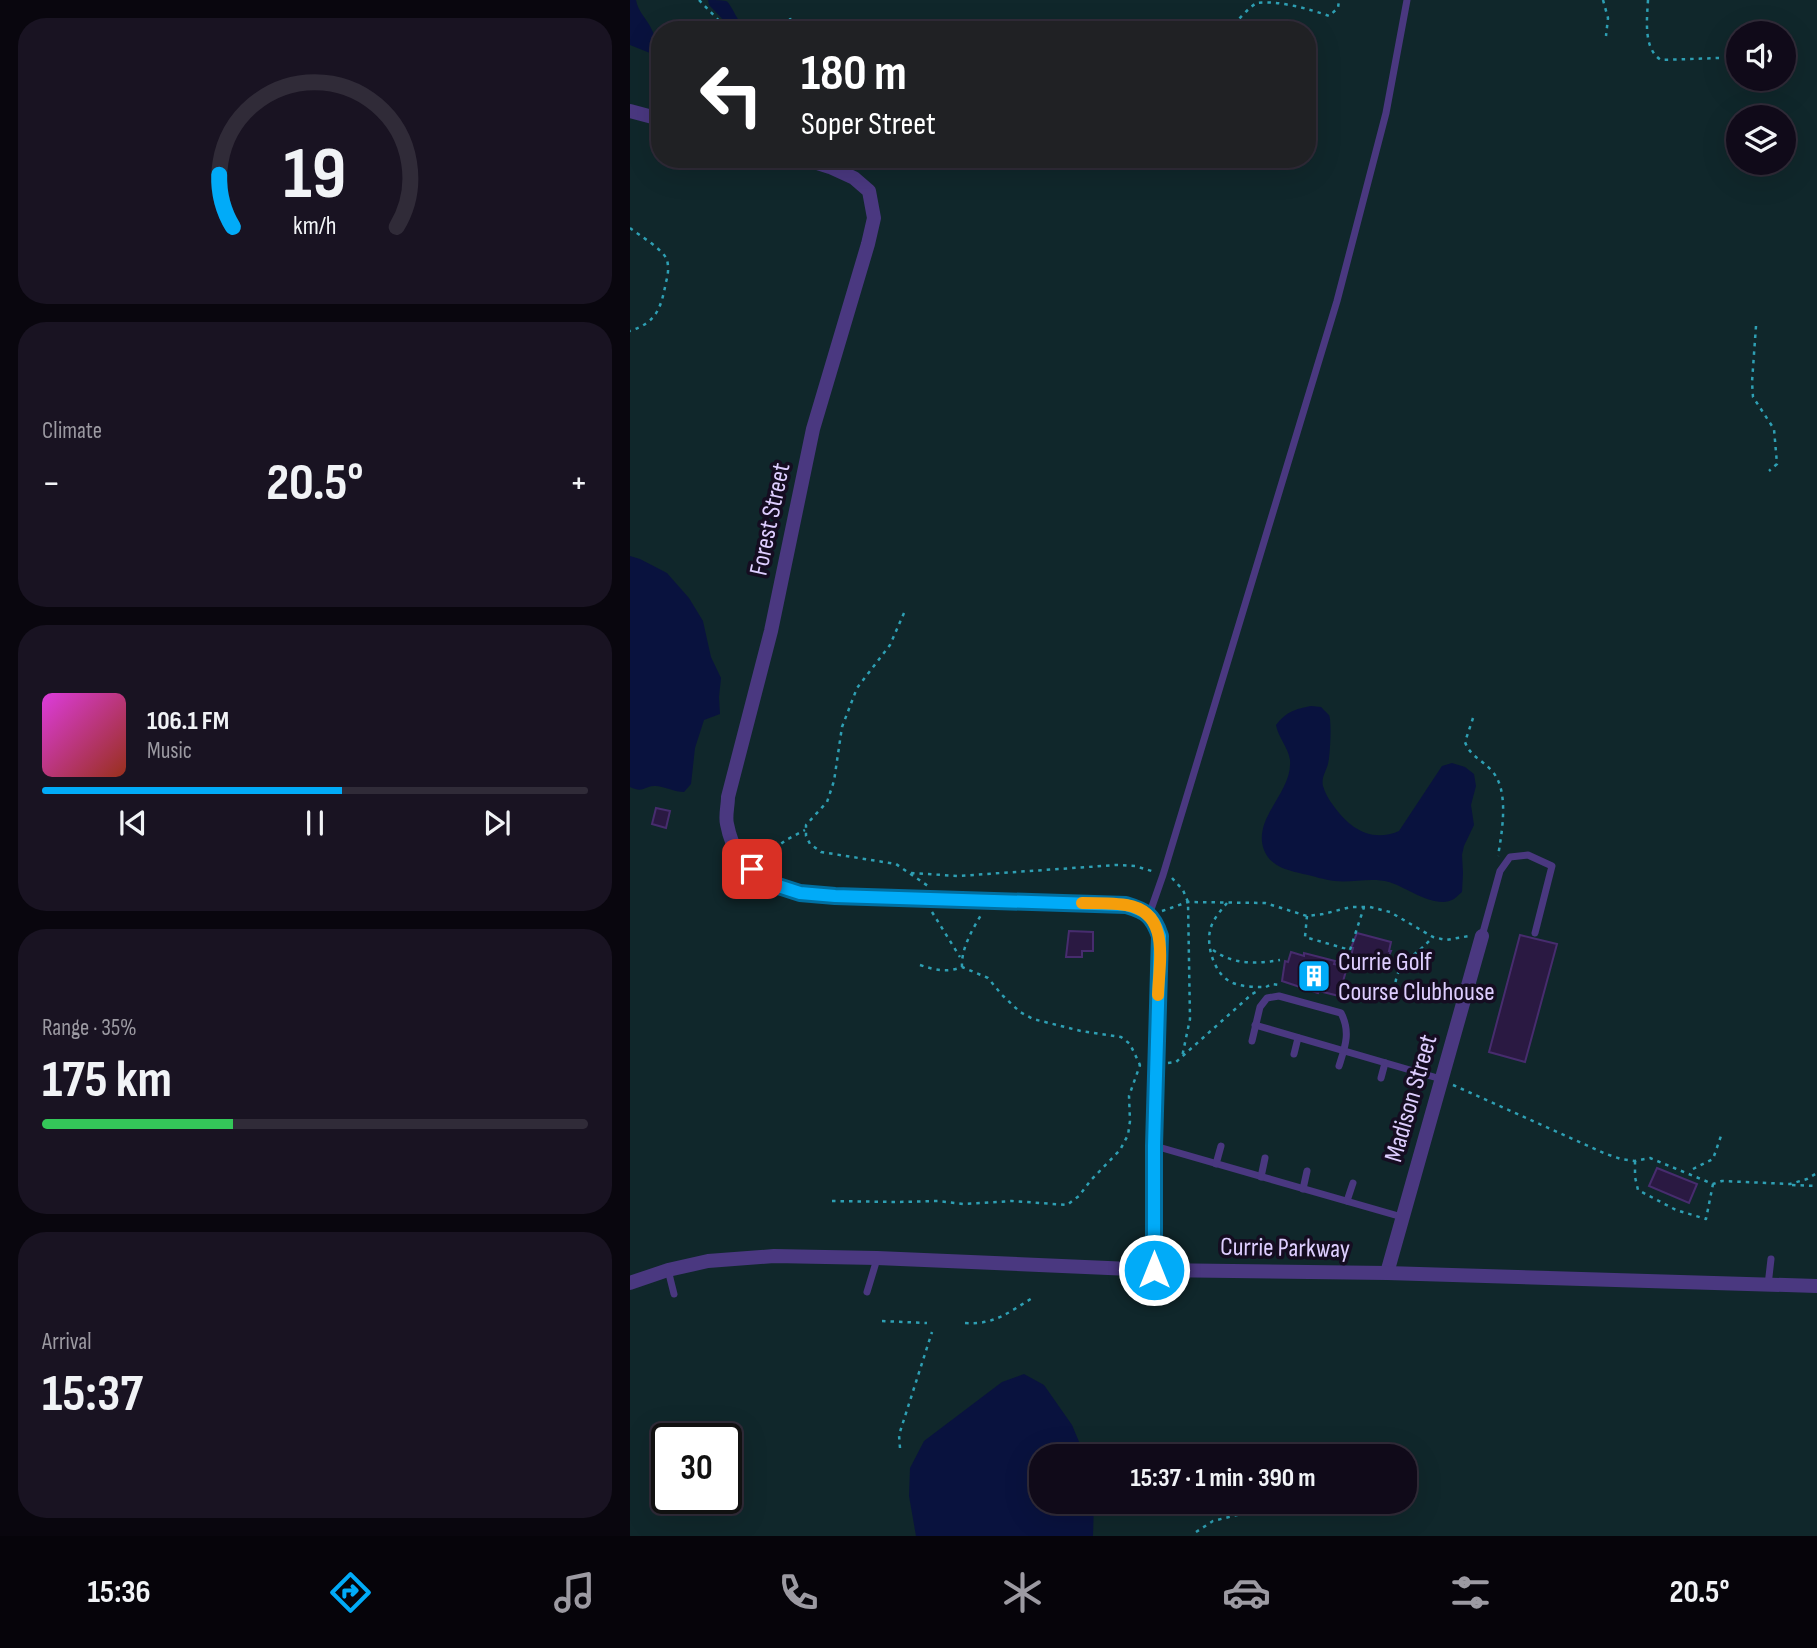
<!DOCTYPE html>
<meta charset="utf-8">
<style>
:root{--surface:#100a19;--page:#191322;--text:#f1f3f6;--muted:#9c9aa2;--line:#302b38;--accent:#01abf8}
body{margin:0;font-family:"Sofia Sans Condensed",sans-serif;background:var(--page);color:var(--text);height:100vh;display:flex;flex-direction:column;font-size:26px;white-space:nowrap}
*{box-sizing:border-box;margin:0}
p{font-size:23px;color:var(--muted)}
.icon{flex:none;width:38px;height:38px;fill:none;stroke:currentColor;stroke-width:2;stroke-linecap:round;stroke-linejoin:round}
.map{position:relative;flex:1;overflow:hidden}
.side{display:flex;flex-direction:column;gap:18px;padding:18px;background:#09060e;width:630px}
.side>*{flex:none}
.top-card{position:absolute;left:21px;top:21px;width:665px;height:147px;border-radius:28px;box-shadow:0 7px 28px #0002,0 0 0 2px var(--line);background:#202124;color:#fff;overflow:hidden}
.buttons{position:absolute;left:1096px;top:21px;display:grid;gap:14px}
.buttons a{display:grid;place-items:center;width:70px;height:70px;border-radius:50%;background:var(--surface);box-shadow:0 7px 28px #0002,0 0 0 2px var(--line);font-size:35px}
.speed{position:absolute;left:21px;top:1423px;display:flex;gap:14px;font-size:35px;font-weight:700;text-align:center}
.speed>*{display:grid;place-content:center;width:91px;height:91px;border-radius:50%;background:var(--surface);box-shadow:0 7px 28px #0002,0 0 0 2px var(--line);line-height:1}
.speed .limit{border:4px solid #111;border-radius:10px;background:#fff;color:#111}
.pin{position:absolute;display:grid;place-items:center;width:60px;height:60px;color:#fff;margin:-30px;border-radius:14px;box-shadow:0 4px 10px #0006}
.me{position:absolute;width:77px;margin:-38px;rotate:0deg;stroke-linejoin:round;filter:drop-shadow(0 0 5px #0008)}
.turn{display:flex;align-items:center;gap:24px;height:147px;padding:0 35px;font-size:32px}
.turn .icon{width:91px;height:91px;stroke-width:2.5}
.turn b{display:block;font-size:49px;line-height:60px}
.big{font-size:52px;font-weight:700;line-height:1.1}
.side .widget{flex:1;display:flex;flex-direction:column;justify-content:center;gap:10px;min-width:0;padding:0 24px;border-radius:28px;background:var(--page)}
.side .dial{align-items:center;gap:0}
.dial svg{height:182px;overflow:visible;fill:none;stroke:var(--line);stroke-width:7;stroke-linecap:round;text-anchor:middle}
.dial text{fill:var(--text);stroke:none}
.song{display:flex;align-items:center;gap:21px}
.cover{width:84px;height:84px;border-radius:10px;background:linear-gradient(135deg,hsl(300 70% 55%),hsl(10 70% 35%))}
.played{height:7px;border-radius:4px;background:linear-gradient(90deg,var(--accent) 55%,var(--line) 55%)}
.keys{display:flex;justify-content:space-around;direction:ltr}
.heat{display:flex;justify-content:space-between;align-items:center;font-size:38px;direction:ltr}
.charge{height:10px;border-radius:5px;background:linear-gradient(90deg,#34c759 35%,var(--line) 0)}
.trip{position:absolute;left:399px;top:1444px;width:388px;height:70px;border-radius:28px;background:var(--surface);box-shadow:0 7px 28px #0002,0 0 0 2px var(--line);font-weight:700;line-height:70px;text-align:center}
.tab-bar{display:flex;height:112px;justify-content:space-around;align-items:center;background:#06040a;color:var(--muted)}
.tab-bar .icon{width:49px;height:49px}
.tab-bar .current{color:var(--accent)}
.tab-bar b{font-size:32px;color:var(--text)}
main{display:flex;flex:1;min-height:0}
.map>svg:first-child{display:block}
.green{fill:#10272b;fill-rule:evenodd}
.water{fill:#09123e}
.building{fill:#2a1942;stroke:#472c6e;stroke-width:2}
.lines{fill:none;stroke-linecap:round;stroke-linejoin:round}
.path{stroke:#2e9fb3;stroke-width:2.5;stroke-dasharray:3.5 5;stroke-linecap:butt}
.service{stroke:#4a3880;stroke-width:7}
.minor{stroke:#4a3880;stroke-width:14}
.route-casing{stroke:#016fa1;stroke-width:18}
.route{stroke:#01abf8;stroke-width:12}
.slow{stroke:#f59e0b;stroke-width:12}
.labels{text-anchor:middle;stroke-width:7;stroke-linejoin:round;paint-order:stroke}
.street-label{font-size:26px;fill:#deceff;stroke:#150d21}
.poi-label{font-size:26px;fill:#deceff;stroke:#150d21;text-anchor:start}
</style>
<main>
<section class="side">
<div class="widget dial"><svg viewBox="0 0 100 80">
<path d="M14 69A42 42 0 1 1 86 69"/>
<path d="M14 69A42 42 0 0 1 8 46" stroke="#01abf8"/>
<text x="50" y="56" font-size="32" font-weight="700">19</text>
<text x="50" y="72" font-size="11">km/h</text>
</svg></div>
<div class="widget"><p>Climate</p>
<div class="heat"><a>−</a><b class="big">20.5°</b><a>+</a></div>
</div>
<div class="widget">
<div class="song"><i class="cover"></i><div><b>106.1 FM</b><p>Music</p></div></div>
<div class="played"></div>
<div class="keys"><svg class="icon" aria-label="previous" viewBox="0 0 24 24"><path d="M18 5L8 12l10 7zM5 5v14"/></svg><svg class="icon" aria-label="pause" viewBox="0 0 24 24"><path d="M8 5v14M16 5v14"/></svg><svg class="icon" aria-label="next" viewBox="0 0 24 24"><path d="M6 5l10 7-10 7zM19 5v14"/></svg></div>
</div>
<div class="widget"><p>Range · 35%</p><b class="big">175 km</b><div class="charge"></div></div>
<div class="widget"><p>Arrival</p><b class="big">15:37</b></div>
</section>
<div class="map">
<svg width="1187" height="1536" viewBox="0 0 1187 1536">
<rect width="100%" height="100%" fill="#150d21"/>
<path class="green" d="M0,0h1187v1536h-1187zM30,30h647v129h-647zM1108,33h45v46h-45zM1108,117h45v46h-45zM37,1438h59v60h-59zM411,1456h364v46h-364z"/>
<g class="water">
<path d="M0,0h6c2,11 9,17 14,26 4,7 6,15 9,23l-4,6 -25,-10z"/>
<path d="M78,0c5,0 14,0 18,1 5,2 12,22 20,29h-13l-24,-25z"/>
<path d="M0,556l10,3 27,14 22,25 14,23 8,36 10,21 -2,19 1,17 -16,6 -9,28 -4,36 -7,8c-9,0 -23,-7 -30,-6 -11,1 -11,7 -24,1z"/>
<path d="M681,706l10,1c1,1 7,7 8,8 3,6 1,42 -1,49 -2,7 -7,14 -5,22 2,7 6,14 10,19 16,23 38,38 66,26l43,-65 10,-3 13,4 9,7 2,12 -5,19 3,20 -10,21 -2,9 1,18 -1,19c-3,2 -5,5 -8,7 -18,11 -48,-12 -65,-17 -18,-5 -37,1 -54,-1 -11,-1 -21,-5 -32,-7 -16,-4 -32,-7 -39,-24 -12,-32 29,-58 26,-90 -2,-13 -12,-23 -14,-35 10,-13 19,-16 35,-19z"/>
<path d="M394,1374l20,11 28,40 13,31h-44v46h53l-1,34h-177l-7,-40 1,-28 14,-27 78,-59z"/>
</g>
<g class="building">
<path d="M26,808l14,3 -4,17 -14,-4z"/>
<path d="M439,931l24,1v19h-11v6h-16z"/>
<path d="M727,933l34,9 -2,9h2l-6,14 -34,-9 2,-8h-2z"/>
<path d="M890,935l37,9 -32,118 -36,-10z"/>
<path d="M661,952l13,4v-3l31,8 -1,3 13,3 -8,29 -20,-5 -1,2 -36,-12 3,-20 3,1z"/>
<path d="M1027,1168l40,16 -8,19 -40,-17z"/>
</g>
<g class="lines">
<g class="path">
<path d="M69,0l29,30"/>
<path d="M973,0l5,18 -2,18"/>
<path d="M1018,0c-1,19 -5,49 13,60l58,-2"/>
<path d="M160,18l2,12"/>
<path d="M597,30c10,-7 21,-23 30,-27 20,-3 53,6 72,13l9,-8 1,-8"/>
<path d="M0,228c10,8 33,21 37,32 2,8 1,15 -1,22 -5,26 -9,40 -36,49"/>
<path d="M1126,326l-4,56 1,15 21,32 3,35 -8,7"/>
<path d="M274,613l-14,32 -33,43 -15,39 -8,54 -7,21 -21,23v11l4,8 11,8 75,12 32,22"/>
<path d="M843,718l-8,24c5,14 16,17 26,28 19,19 11,62 7,86"/>
<path d="M131,859l25,-19 19,-10"/>
<path d="M281,873l47,3 158,-11 19,1 20,6"/>
<path d="M542,878l11,12 5,12 2,117 -8,38"/>
<path d="M597,903c-6,7 -13,15 -16,24 -6,17 3,47 20,55 10,5 23,5 34,5"/>
<path d="M532,911l26,-9 77,1 42,13 16,-2 28,-7h19l20,5 43,25 13,3 23,-4"/>
<path d="M302,912l28,45"/>
<path d="M677,916l-2,21 45,13 14,-43"/>
<path d="M583,950c20,15 44,14 67,10"/>
<path d="M290,965c15,5 27,8 42,2l26,11 14,17 18,17 13,7 48,12 40,6 9,7 10,21h4"/>
<path d="M332,967c-1,-18 10,-37 19,-52"/>
<path d="M636,987l6,-3 8,1"/>
<path d="M764,999c1,-41 14,-35 38,-61"/>
<path d="M538,1063l8,-1 76,-68 8,-4"/>
<path d="M823,1085l153,69 15,5 14,2 15,-3 63,26 9,-3 68,3 17,-5 10,-6"/>
<path d="M1005,1161v16l3,13 38,20 30,9 7,-35"/>
<path d="M1063,1169l20,-10 9,-26"/>
<path d="M1162,1185l25,1"/>
<path d="M202,1201l66,1 40,-1 25,3 49,-3 55,4 12,-9 12,-16 29,-30 8,-15 2,-14 -1,-25 11,-31"/>
<path d="M252,1321l45,2"/>
<path d="M335,1323c30,2 44,-11 69,-26"/>
<path d="M270,1448l-1,-13 33,-103"/>
<path d="M566,1532l17,-11 52,-13"/>
</g>
<g class="service">
<path d="M519,915l14,-40 174,-574 49,-188 21,-113"/>
<path d="M852,936l18,-65 10,-14 18,-2 24,11 -17,67"/>
<path d="M625,1025l186,54"/>
<path d="M622,1041l8,-34 7,-9 12,-2 62,17c10,19 4,34 -2,53"/>
<path d="M664,1054l4,-16"/>
<path d="M751,1078l4,-15"/>
<path d="M525,1146l247,71"/>
<path d="M586,1164l5,-18"/>
<path d="M631,1177l4,-19"/>
<path d="M673,1189l4,-18"/>
<path d="M717,1201l6,-18"/>
<path d="M38,1270l6,24"/>
<path d="M1138,1285l3,-26"/>
<path d="M237,1292l10,-33"/>
</g>
<g class="minor">
<path d="M0,111l30,8"/>
<path d="M175,159l25,8 24,11 15,13 5,27 -6,26 -55,185 -42,202 -43,166c0,9 -3,19 -1,27 11,58 57,67 108,72l291,9c20,6 27,11 34,31l-6,210v124"/>
<path d="M757,1273l95,-337"/>
<path d="M0,1283l38,-13 40,-9 66,-5 103,2 277,12 233,3 430,13"/>
</g>
</g>
<g class="lines">
<defs>
<path id="route" d="M122,869l17,14 31,10 35,3 291,9c20,6 27,10 34,31l-6,210v124"/>
</defs>
<use href="#route" class="route-casing"/>
<use href="#route" class="route"/>
<path class="slow" d="M452,903c14,0 30,0 44,2 45,7 33,57 32,90"/>
</g>
<defs>
<symbol id="building-square" viewBox="-11 -11 22 22"><rect x="-9" y="-9" width="18" height="18" rx="4" fill="#01abf8" stroke="#150d21"/><path d="M-4-6H4V6H1V3H-1V6H-4ZM-2.5-4.3h1.7v1.8h-1.7ZM.8-4.3h1.7v1.8H.8ZM-2.5-1h1.7V.8h-1.7ZM.8-1h1.7V.8H.8Z" fill="#fff"/></symbol>
</defs>
<g fill-rule="evenodd">
<use href="#building-square" x="665" y="957" width="38" height="38"/>
</g>
<g class="labels">
<g class="street-label">
<text transform="translate(139 519) rotate(-78)" y="9">Forest Street</text>
<text transform="translate(780 1098) rotate(-74)" y="9">Madison Street</text>
<text transform="translate(655 1247) rotate(1)" y="9">Currie Parkway</text>
</g>
<g class="poi-label">
<text x="708" y="970">Currie Golf<tspan x="708" dy="30">Course Clubhouse</tspan></text>
</g>
</g>
</svg>
<div class="buttons">
<a><svg class="icon" aria-label="sound" viewBox="0 0 24 24"><path d="M4 9h4l5-4v14l-5-4H4zM17 9q2 3 0 6"/></svg></a>
<a><svg class="icon" aria-label="layers" viewBox="0 0 24 24"><path d="M12 4l9 5-9 5-9-5zM3 14l9 5 9-5"/></svg></a>
</div>
<div class="speed"><div class="limit">30</div></div>
<div class="pin" style="left:122px;top:869px;background:#d93025"><svg class="icon" aria-label="arrive" viewBox="0 0 24 24"><path d="M6 21V4h12l-3 4 3 4H6"/></svg></div>
<svg class="me" style="left:524px;top:1270px" viewBox="-20 -20 40 40"><circle r="17" fill="#01abf8" stroke="#fff" stroke-width="3"/><path d="M0-11L8 9 0 5-8 9z" fill="#fff"/></svg>
<div class="trip">15:37 · 1 min · 390 m</div>
<div class="top-card">
<div class="turn"><svg class="icon" aria-label="left" viewBox="0 0 24 24"><path d="M17 20v-9H6M10 6l-5 5 5 5"/></svg><div><b>180 m</b>Soper Street</div></div>
</div>
</div>
</main>
<nav class="tab-bar">
<b>15:36</b>
<svg class="icon current" aria-label="directions" viewBox="0 0 24 24"><path d="M12 3l9 9-9 9-9-9zM9 14v-3h6M13 9l2 2-2 2"/></svg>
<svg class="icon" aria-label="music" viewBox="0 0 24 24"><path d="M9 18V5l10-2v13"/><circle cx="6" cy="18" r="3"/><circle cx="16" cy="16" r="3"/></svg>
<svg class="icon" aria-label="phone" viewBox="0 0 24 24"><path d="M5 4h4l2 5-3 2q2 4 5 5l2-3 5 2v4C11 20 4 13 5 4z"/></svg>
<svg class="icon" aria-label="climate" viewBox="0 0 24 24"><path d="M12 3v18M4 7l16 10M4 17L20 7"/></svg>
<svg class="icon" aria-label="car" viewBox="0 0 24 24"><path d="M5 17H2v-5l4-1 3-4h7l3 4 3 1v5h-3M9 17h6M6 11h13"/><circle cx="7" cy="17" r="2"/><circle cx="17" cy="17" r="2"/></svg>
<svg class="icon" aria-label="filters" viewBox="0 0 24 24"><path d="M4 7h16M4 17h16"/><circle cx="9" cy="7" r="2"/><circle cx="15" cy="17" r="2"/></svg>
<b>20.5°</b>
</nav>
